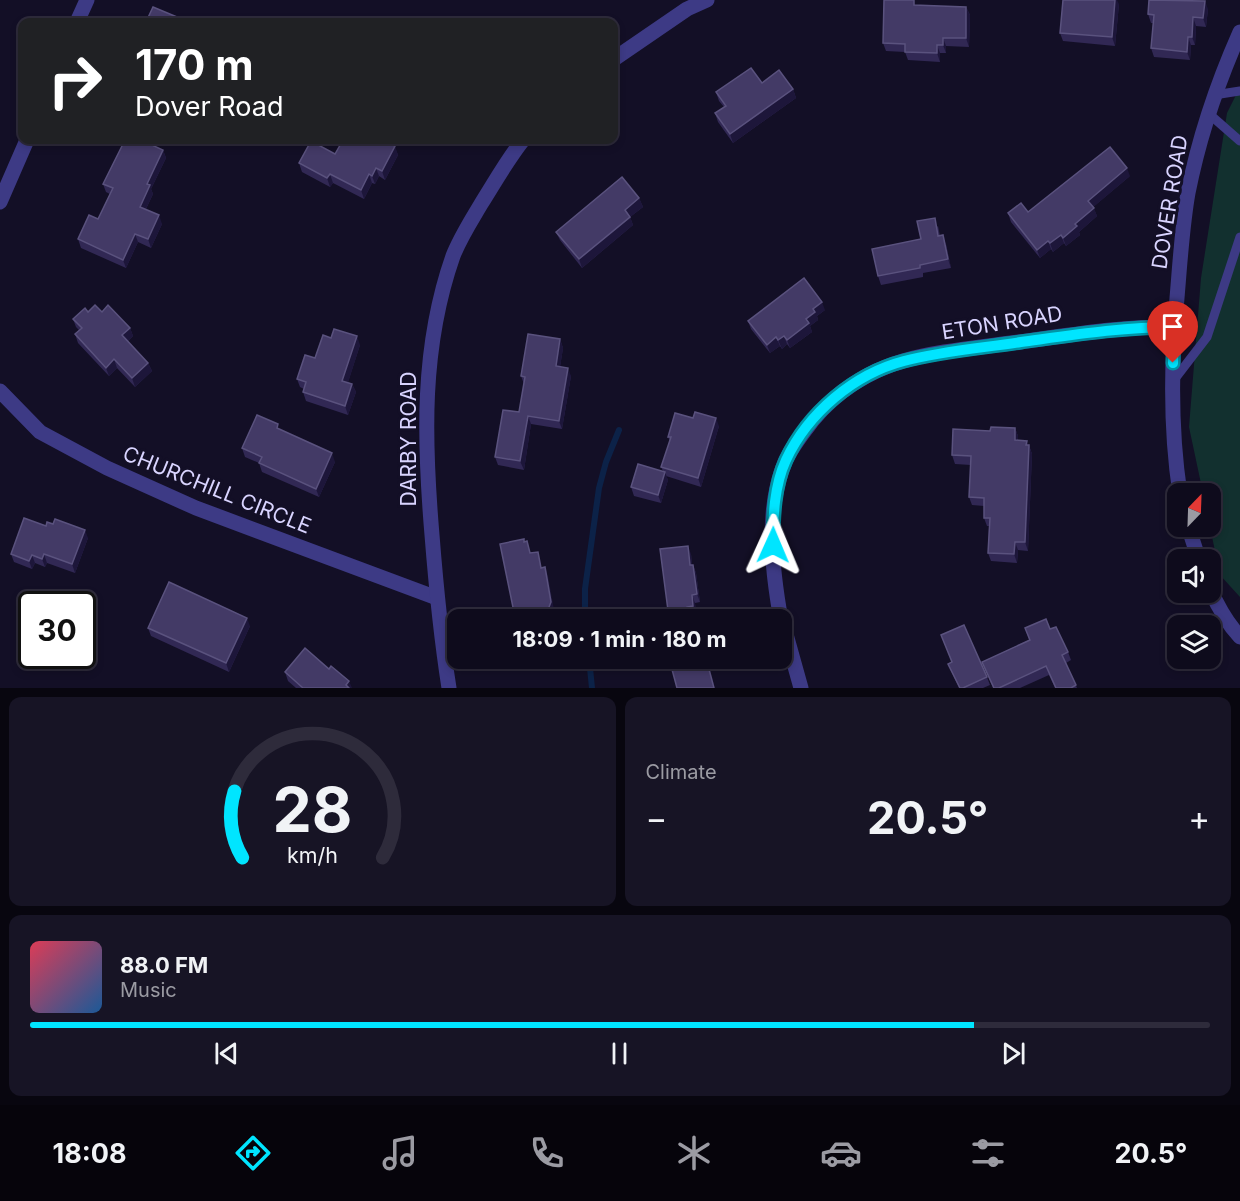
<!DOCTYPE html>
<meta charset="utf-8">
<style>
:root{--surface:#0e0b1c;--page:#171425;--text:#f1f3f6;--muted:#9b9ba3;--line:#2e2b3b;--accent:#00e5ff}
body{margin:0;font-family:Inter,sans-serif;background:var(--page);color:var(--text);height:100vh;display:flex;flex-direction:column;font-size:22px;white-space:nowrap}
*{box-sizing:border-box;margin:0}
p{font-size:20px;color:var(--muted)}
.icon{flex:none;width:33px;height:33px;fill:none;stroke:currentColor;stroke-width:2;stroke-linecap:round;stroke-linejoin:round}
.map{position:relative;height:688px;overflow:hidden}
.panel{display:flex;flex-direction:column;gap:9px;padding:9px;background:#08060f;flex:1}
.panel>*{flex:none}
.banner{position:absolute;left:18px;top:18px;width:600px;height:126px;border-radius:12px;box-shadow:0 3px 9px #0003,0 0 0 2px var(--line);background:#202124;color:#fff;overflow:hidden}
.needle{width:39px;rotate:23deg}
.buttons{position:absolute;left:1167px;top:483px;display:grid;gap:12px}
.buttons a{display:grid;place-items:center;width:54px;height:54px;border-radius:12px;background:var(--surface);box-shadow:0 3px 9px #0003,0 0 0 2px var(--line);font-size:30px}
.speed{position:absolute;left:18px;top:591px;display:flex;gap:12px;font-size:30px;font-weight:700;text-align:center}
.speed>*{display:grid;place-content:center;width:78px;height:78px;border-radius:50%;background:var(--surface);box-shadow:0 3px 9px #0003,0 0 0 2px var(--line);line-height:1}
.speed .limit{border:3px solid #111;border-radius:9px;background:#fff;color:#111}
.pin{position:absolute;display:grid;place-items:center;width:51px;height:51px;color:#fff;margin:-62px -26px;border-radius:50% 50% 50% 0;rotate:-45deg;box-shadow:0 0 6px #0007}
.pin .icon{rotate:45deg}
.me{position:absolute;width:66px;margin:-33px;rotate:1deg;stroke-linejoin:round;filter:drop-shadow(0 0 4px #0008)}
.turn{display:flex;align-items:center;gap:21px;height:126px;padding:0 18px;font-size:27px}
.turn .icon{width:78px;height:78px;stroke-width:2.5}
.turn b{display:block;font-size:42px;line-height:51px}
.big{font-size:45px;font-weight:700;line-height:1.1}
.panel .tile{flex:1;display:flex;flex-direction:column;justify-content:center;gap:9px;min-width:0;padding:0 21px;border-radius:12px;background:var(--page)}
.panel .dial{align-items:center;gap:0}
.dial svg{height:156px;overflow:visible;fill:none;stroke:var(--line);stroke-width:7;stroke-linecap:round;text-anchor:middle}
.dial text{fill:var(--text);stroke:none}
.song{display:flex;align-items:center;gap:18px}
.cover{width:72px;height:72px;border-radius:9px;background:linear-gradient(135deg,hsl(350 70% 55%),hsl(210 70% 35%))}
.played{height:6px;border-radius:3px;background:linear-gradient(90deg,var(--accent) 80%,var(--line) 80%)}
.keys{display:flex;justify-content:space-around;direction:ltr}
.heat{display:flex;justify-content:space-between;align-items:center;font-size:33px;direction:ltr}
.panel .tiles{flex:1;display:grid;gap:9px;grid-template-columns:1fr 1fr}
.tile:last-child{grid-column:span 2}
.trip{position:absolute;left:447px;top:609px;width:345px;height:60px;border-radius:12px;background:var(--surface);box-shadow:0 3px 9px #0003,0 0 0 2px var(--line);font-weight:700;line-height:60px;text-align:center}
.dock{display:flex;height:96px;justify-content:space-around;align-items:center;background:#06040b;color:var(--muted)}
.dock .icon{width:42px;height:42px}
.dock .active{color:var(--accent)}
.dock b{font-size:27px;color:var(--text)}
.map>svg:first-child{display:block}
.green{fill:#12302f}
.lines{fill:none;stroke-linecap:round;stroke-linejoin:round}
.stream{stroke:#0c2248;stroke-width:6}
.service{stroke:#3d3a85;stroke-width:9}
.minor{stroke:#3d3a85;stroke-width:15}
.wall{fill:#312854}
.shaded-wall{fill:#1d163a}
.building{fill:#433a66;stroke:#5a527e;stroke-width:1.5}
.route-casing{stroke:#0095a6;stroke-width:15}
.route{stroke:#00e5ff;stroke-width:10}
.labels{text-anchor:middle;stroke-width:6;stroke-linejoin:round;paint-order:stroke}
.street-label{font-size:21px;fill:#d9d4ff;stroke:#130f26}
</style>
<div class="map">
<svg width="1240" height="688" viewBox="0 0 1240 688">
<rect width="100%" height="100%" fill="#130f26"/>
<path class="green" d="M1240,87v510l-20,-22 -10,-48v-33l-7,-1 -14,-66 12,-149 26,-165z"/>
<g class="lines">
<g class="stream">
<path d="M585,620v-31l14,-101 7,-26 13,-32"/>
<path d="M589,658l3,30"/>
</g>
<g class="service">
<path d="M1214,95l26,-4"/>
<path d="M1208,113l32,28"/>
<path d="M1174,380l33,-43 33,-100"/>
</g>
<g class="minor">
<path d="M77,22l10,-22"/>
<path d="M614,59l73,-50 20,-9"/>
<path d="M0,202l27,-62"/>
<path d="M0,391l40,41 67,36 89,40 241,90"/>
<path d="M1180,494c-10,-66 -9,-131 -3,-196 3,-35 5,-71 11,-105 11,-56 29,-109 52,-161"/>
<path d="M1188,526l11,34"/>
<path d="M1210,589c8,18 16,33 30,48"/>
<path d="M781,620c-9,-50 -16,-110 4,-158 7,-16 18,-29 28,-42 23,-28 55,-49 90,-59 35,-10 72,-13 108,-18 55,-7 108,-17 163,-16"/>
<path d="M782,620l19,68"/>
<path d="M449,688c-8,-51 -13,-102 -17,-153 -8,-95 -11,-188 21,-279 7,-18 18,-35 28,-52 14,-22 26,-44 42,-64"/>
</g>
</g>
<g class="wall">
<path d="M1119,4l-4,42 -52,-5 -3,-8z"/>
<path d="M966,7l4,8 -1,32 -23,-1v7h-6v9l-32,-2 -3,-8 -19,-1 -3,-8z"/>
<path d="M1208,9l-2,18 -10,-1 -1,19h-4l-1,15 -36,-3 -3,-9 2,-25h-2l-3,-9z"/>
<path d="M762,83l31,6 3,9 -63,45 -15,-21 -3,-9 9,-6 -5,-6 -3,-9z"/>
<path d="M343,140h50l2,5 -1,1 4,9 -13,25 -6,-4 -4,8 -3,-1 -8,16 -31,-16 -3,4 -28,-15 -3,-9 36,-9z"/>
<path d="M163,150l3,8 -15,31 2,5 -7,15 16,15 -11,24 -13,-6 -12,26 -45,-20 -3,-9 20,-20 12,-25 -4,-2 -3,-8z"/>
<path d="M1130,176l-37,31 4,9 -18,16 1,3 -14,11 -2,-3 -11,9 -2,-3 -11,9 -29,-36 -3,-9 20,-1z"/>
<path d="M639,198l4,9 -13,10 3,8 -51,43 -22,-28 -4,-8z"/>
<path d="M938,226l2,10 6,8 5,24 -28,5v4l-42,8 -3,-9 43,-37z"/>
<path d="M825,310l-8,6 1,4 -8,6 2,6 -22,16 -3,-4 -5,5 -2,-3 -10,7 -19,-24 -3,-8z"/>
<path d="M88,312h14l28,16 3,8 -5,5 20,22 4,8 -17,16 -18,-19 -8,8 -31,-33 -3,-9 4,-4 -3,-3 -3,-8z"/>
<path d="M331,338l29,7 -12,37 4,2 4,8 -8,23 -42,-14 -3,-9 1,-3 -4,-2 -3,-8 18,-21z"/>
<path d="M560,339l3,9 -3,19 11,9 -9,53 -31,-5 -7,46 -26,-5 -3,-8 24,-45 5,-28 -3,-8z"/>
<path d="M719,426l-18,61 -35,-11 2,4 -7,23 -27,-7 -3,-9 32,-16 -2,-4 9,-26 -2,-4z"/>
<path d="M1015,428l3,8v4l11,5 3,9 -4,97 -10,-1 -1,13 -26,-2 -3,-8 1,-27h-2l-3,-8v-12l-12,-1 -3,-8 2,-32 -16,-1 -3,-9 38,-24z"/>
<path d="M280,430l55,32 -16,35 -57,-25 -3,-9 -14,-6 -3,-9z"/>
<path d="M46,526l42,12 -13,35 -28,-10 -2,4 -10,-4 -3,6 -18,-7 -3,-8z"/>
<path d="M691,554l1,11h1l3,8 4,29 -5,1 1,11 -6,1v5h-20l-1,-2z"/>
<path d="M250,626l-21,46 -78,-36 -3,-8z"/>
<path d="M1025,628l25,1 18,23 3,8 -5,3 11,25h-22l-6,-13 -29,13h-27l-11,-26 47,-22z"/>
<path d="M941,635l46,42 3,8 -7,3h-24l-11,-24 4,-2z"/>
<path d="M285,672l67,16h-56l-8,-7z"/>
</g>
<g class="shaded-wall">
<path d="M1115,0h2l2,4 -4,42 -3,-9z"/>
<path d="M1205,1l3,8 -2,18 -3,-9z"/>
<path d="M966,7l4,8 -1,32 -3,-9z"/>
<path d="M1193,17l3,9 -1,19 -3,-8z"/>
<path d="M1188,37l3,8 -1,15 -3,-8z"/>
<path d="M943,38l3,8v7l-3,-8z"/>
<path d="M937,45l3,8v9l-3,-9z"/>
<path d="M793,89l3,9 -63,45 -3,-9z"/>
<path d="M390,140h3l2,5 -4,6 -3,-8z"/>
<path d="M395,146l3,9 -13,25 -3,-9z"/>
<path d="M163,150l3,8 -15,31 2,5 -10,21 -3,-8 7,-23z"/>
<path d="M376,168l3,8 -4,8 -3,-8z"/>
<path d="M1127,168l3,8 -39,33 -3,-8z"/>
<path d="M330,174l3,9 -3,4 -3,-9z"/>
<path d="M369,174l3,9 -8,16 -3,-9z"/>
<path d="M639,198l4,9 -13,10 3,8 -51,43 -3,-9 46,-49z"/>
<path d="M1094,208l3,8 -18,16 1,3 -14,11 -3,-8 12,-14z"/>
<path d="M159,215l3,9 -11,24 -3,-9z"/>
<path d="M135,234l3,8 -12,26 -3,-8z"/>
<path d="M943,235l3,9 5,24 -3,-9z"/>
<path d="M1061,235l3,8 -11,9 -3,-9z"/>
<path d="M1048,241l3,8 -11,9 -3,-8z"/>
<path d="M822,302l3,8 -8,6 1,4 -8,6 2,6 -22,16 -3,-8 19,-21 7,-10z"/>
<path d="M130,328l3,8 -8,8 -3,-9z"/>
<path d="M357,336l3,9 -14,44 -4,-8z"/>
<path d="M784,336l3,8 -5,5 -4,-9z"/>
<path d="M776,337l4,9 -10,7 -3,-8z"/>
<path d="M560,339l3,9 -4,26 -3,-8z"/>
<path d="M114,359l3,9 -8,8 -3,-8z"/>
<path d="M148,363l4,8 -17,16 -3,-9z"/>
<path d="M568,368l3,8 -9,53 -3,-8z"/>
<path d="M352,384l4,8 -8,23 -3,-9z"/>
<path d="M528,416l3,8 -7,46 -4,-9z"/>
<path d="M716,418l3,8 -18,61 -3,-9z"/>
<path d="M1015,428l3,8v13l-3,-9z"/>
<path d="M1027,441l5,13 -4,97 -3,-9z"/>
<path d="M332,453l3,9 -16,35 -3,-8z"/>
<path d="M665,472l3,8 -7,23 -3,-8z"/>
<path d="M85,530l3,8 -13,35 -3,-9z"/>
<path d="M1015,542l3,8 -1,13 -3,-9z"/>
<path d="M688,546l3,8 2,19 -3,-8z"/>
<path d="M44,554l3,9 -2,4 -3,-8z"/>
<path d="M32,555l3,8 -3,6 -3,-8z"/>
<path d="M693,565l3,8 4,29 -3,-8z"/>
<path d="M545,567l3,9 6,34 -3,10h-7z"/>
<path d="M692,595l3,8 1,11 -3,-8z"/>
<path d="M247,618l3,8 -21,46 -3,-9z"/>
<path d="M706,658l2,4 7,26h-1z"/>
<path d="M349,681l3,7h-5l-1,-3z"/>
</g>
<g class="building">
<path d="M884,0h30v5l52,2v31h-23v7h-6v8l-32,-1v-8l-22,-1z"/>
<path d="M1063,0h52l-3,37 -52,-4z"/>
<path d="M1149,0l56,1 -2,17 -10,-1 -1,20h-4l-1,15 -36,-4 3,-33 -6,-1z"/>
<path d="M153,7l36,15h-43z"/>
<path d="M751,68l11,15 17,-13 14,19 -63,45 -15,-21 11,-7 -10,-14z"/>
<path d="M125,140h16l22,10 -16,34 3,1 -10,22 19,8 -11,24 -13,-5 -12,26 -45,-21 11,-24 9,4 15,-31 -10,-4z"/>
<path d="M343,140h47l-2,3 7,3 -13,25 -6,-3 -4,8 -3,-2 -8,16 -31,-16 -3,4 -28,-15 12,-22 24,13z"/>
<path d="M1110,147l17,21 -39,33 6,7 -19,16 2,2 -14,12 -2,-3 -11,8 -2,-2 -11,9 -29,-37 13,-10 7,9z"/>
<path d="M622,177l17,21 -14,12 5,7 -51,42 -23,-27z"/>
<path d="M935,218l3,18 5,-1 5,24 -28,6v3l-42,8 -6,-27 49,-10 -4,-18z"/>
<path d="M804,278l18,24 -9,7 2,3 -9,7 3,4 -22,17 -3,-4 -6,4 -2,-3 -9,8 -19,-24z"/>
<path d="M95,305l7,7 6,-7 22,23 -8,7 26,28 -16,15 -18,-19 -8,9 -31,-34 7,-6 -9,-9 12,-11 3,4z"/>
<path d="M334,329l23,7 -15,45 10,3 -7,22 -42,-14 3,-10 -9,-3 8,-24 10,3 8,-23 8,3z"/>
<path d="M528,334l32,5 -4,27 12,2 -9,53 -31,-5 -8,45 -25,-4 8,-47 16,2 6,-35 -4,-1z"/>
<path d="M695,412l21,6 -18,60 -37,-11 10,-30h-3l7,-24 18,5z"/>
<path d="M257,415l21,9 -1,4 55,25 -16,36 -57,-26 3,-6 -20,-9z"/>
<path d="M991,427l24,1v12l12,1 -1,4h3l-4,97h-10l-1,12 -26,-1 2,-35h-6v-20l-15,-1 2,-41 -19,-1 1,-26 37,2z"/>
<path d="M638,464l27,8 -7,23 -27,-8z"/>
<path d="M24,518l22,8 1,-4 6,2 2,-5 30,11 -13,34 -28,-10 -2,5 -10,-4 -3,6 -18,-7z"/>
<path d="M524,539v3l3,-1 3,12 8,-1 3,16 4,-1 6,35 -7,18h-30l1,-3 -15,-73z"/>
<path d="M688,546l2,19h3l4,29 -5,1 1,11 -6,1 1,8 -19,3 -9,-69z"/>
<path d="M169,582l78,36 -21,45 -78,-35z"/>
<path d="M1046,619l4,10 6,-2 12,25 -6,3 14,30 -5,3h-15l-10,-22 -47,22h-5l-12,-26 48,-22 -5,-12z"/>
<path d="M964,625l23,52 -24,11h-3l-12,-24 4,-2 -11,-27z"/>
<path d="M305,648l24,21 2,-3 18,15 -3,4 3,3h-46l-18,-16z"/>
<path d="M687,658h19l8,30h-37l-7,-26z"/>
</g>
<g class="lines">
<defs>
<path id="route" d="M773,545c0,-28 1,-59 13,-85 22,-47 68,-86 118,-99 38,-10 78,-13 117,-19 51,-7 101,-15 153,-15l-1,36"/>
</defs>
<use href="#route" class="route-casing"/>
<use href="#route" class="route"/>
</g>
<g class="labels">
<g class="street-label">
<text transform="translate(1170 202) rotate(-81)" y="7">DOVER ROAD</text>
<text transform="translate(1002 323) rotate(-9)" y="7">ETON ROAD</text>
<text transform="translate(409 439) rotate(-90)" y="7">DARBY ROAD</text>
<text transform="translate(217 490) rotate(22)" y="7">CHURCHILL CIRCLE</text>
</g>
</g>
</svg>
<div class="buttons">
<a><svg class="needle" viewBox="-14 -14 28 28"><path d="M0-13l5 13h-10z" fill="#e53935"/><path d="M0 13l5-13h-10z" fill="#9b9ba3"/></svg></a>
<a><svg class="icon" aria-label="sound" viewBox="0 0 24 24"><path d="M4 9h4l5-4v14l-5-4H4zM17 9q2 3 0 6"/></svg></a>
<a><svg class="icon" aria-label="layers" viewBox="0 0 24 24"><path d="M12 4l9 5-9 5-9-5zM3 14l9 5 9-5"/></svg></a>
</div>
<div class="speed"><div class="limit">30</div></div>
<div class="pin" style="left:1173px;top:363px;background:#d93025"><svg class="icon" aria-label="arrive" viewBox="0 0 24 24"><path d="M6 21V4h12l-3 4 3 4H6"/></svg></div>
<svg class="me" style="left:773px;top:545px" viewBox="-20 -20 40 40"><path d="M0-17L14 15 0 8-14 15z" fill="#00e5ff" stroke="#fff" stroke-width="4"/></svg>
<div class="trip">18:09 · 1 min · 180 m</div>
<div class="banner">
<div class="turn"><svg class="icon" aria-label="right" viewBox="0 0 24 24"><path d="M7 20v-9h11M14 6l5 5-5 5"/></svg><div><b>170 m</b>Dover Road</div></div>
</div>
</div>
<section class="panel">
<div class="tiles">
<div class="tile dial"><svg viewBox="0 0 100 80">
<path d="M14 69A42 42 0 1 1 86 69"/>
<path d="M14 69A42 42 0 0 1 10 35" stroke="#00e5ff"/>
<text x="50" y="56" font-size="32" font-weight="700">28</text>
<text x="50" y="72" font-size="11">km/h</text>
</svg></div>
<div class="tile"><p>Climate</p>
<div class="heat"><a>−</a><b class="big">20.5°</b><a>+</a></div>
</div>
<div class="tile">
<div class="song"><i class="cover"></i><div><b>88.0 FM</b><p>Music</p></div></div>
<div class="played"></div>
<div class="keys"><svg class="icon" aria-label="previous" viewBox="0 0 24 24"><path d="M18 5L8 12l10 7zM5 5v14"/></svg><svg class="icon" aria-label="pause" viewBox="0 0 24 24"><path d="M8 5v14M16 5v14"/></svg><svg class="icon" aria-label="next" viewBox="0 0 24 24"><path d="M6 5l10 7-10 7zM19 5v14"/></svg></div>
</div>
</div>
</section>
<nav class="dock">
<b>18:08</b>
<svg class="icon active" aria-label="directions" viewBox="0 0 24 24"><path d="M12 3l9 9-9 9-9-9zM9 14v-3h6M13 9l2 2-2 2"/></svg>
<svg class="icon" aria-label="music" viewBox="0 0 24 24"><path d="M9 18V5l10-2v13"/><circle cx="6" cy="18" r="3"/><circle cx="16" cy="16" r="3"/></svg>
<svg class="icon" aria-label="phone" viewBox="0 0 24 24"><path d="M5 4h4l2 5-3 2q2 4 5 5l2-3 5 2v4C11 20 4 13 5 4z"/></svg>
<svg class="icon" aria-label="climate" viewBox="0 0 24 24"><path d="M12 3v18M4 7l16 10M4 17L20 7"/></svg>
<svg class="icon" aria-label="car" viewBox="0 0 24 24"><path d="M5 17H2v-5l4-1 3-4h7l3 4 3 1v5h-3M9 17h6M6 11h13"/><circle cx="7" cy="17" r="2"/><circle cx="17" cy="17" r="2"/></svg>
<svg class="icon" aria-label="filters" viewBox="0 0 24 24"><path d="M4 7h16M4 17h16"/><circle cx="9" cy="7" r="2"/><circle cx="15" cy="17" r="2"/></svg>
<b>20.5°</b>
</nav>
